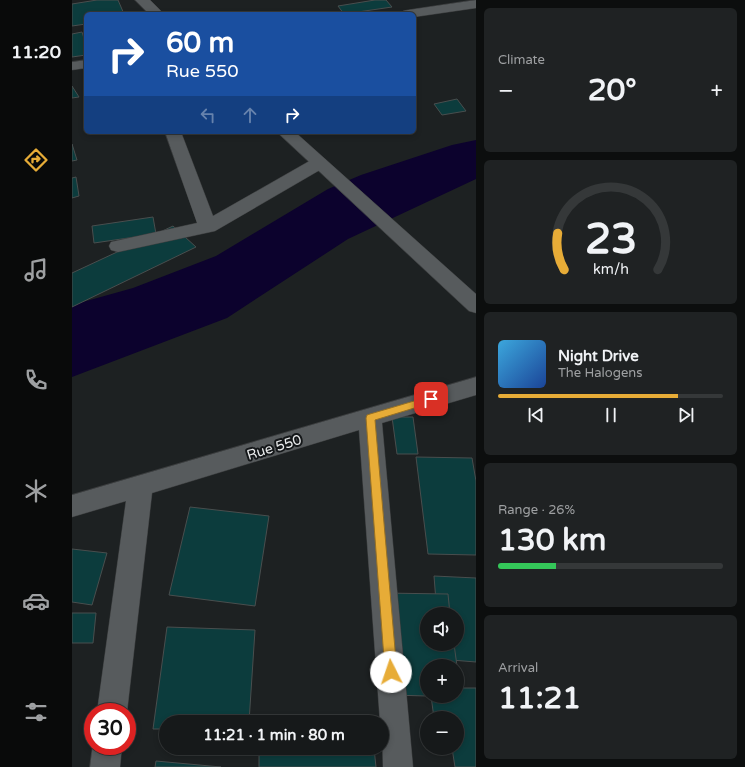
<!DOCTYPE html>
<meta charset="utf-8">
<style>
:root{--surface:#16191a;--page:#1f2223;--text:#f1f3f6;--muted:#9ea0a2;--line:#353839;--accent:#e7ac37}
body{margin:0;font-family:"Varela Round",sans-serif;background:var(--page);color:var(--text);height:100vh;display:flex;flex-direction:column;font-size:15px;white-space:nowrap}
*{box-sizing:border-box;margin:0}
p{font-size:13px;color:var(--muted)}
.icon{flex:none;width:22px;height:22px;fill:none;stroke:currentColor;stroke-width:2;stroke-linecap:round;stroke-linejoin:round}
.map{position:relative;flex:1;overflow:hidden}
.details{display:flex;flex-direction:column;gap:8px;padding:8px;background:#0c0e0e;width:269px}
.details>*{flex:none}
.guide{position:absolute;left:12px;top:12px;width:332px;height:122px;border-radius:6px;box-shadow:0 2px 6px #0003,0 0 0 1px var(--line);background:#1a4fa0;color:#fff;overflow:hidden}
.buttons{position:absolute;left:348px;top:607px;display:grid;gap:8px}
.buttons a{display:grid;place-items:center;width:44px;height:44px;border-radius:50%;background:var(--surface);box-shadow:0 2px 6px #0003,0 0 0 1px var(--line);font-size:20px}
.speed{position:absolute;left:12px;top:703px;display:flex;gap:8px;font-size:20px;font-weight:700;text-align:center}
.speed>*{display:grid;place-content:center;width:52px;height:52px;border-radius:50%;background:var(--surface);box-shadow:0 2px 6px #0003,0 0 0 1px var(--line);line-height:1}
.speed .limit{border:6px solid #d22;background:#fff;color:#111}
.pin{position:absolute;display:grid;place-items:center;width:34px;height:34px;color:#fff;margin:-17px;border-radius:8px;box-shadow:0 2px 6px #0006}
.me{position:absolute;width:44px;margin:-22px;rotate:356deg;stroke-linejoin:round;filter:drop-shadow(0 0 3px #0008)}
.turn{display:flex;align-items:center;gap:14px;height:84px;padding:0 16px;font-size:18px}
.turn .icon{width:52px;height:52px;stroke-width:2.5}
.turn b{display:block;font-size:28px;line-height:34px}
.lanes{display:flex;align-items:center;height:38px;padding:0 16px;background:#0003;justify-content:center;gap:20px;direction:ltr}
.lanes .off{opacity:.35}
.big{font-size:30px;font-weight:700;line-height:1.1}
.details .tile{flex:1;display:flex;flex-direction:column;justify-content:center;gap:6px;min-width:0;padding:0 14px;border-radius:6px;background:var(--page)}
.details .dial{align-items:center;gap:0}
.dial svg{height:104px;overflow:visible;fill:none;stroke:var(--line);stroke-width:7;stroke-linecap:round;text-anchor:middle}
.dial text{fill:var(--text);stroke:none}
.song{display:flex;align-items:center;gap:12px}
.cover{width:48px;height:48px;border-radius:6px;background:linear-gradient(135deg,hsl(200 70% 55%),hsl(220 70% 35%))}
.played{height:4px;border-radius:2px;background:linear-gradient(90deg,var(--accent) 80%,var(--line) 80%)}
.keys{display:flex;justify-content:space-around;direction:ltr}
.heat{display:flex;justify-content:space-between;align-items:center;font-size:22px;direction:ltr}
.charge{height:6px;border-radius:3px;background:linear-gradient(90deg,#34c759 26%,var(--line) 0)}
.trip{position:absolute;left:87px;top:715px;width:230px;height:40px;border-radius:20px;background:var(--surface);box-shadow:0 2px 6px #0003,0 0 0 1px var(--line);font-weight:700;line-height:40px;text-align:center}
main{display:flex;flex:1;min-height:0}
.tab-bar{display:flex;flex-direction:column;width:72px;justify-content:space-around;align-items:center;background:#090a0a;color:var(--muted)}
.tab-bar .icon{width:28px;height:28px}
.tab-bar .current{color:var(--accent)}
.tab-bar b{font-size:18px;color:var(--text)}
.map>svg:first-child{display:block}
.water{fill:#0c022d}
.building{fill:#0c3c3d;stroke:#494e4e}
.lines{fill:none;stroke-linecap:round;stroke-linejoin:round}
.street-casing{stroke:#3a3c3d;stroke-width:1}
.secondary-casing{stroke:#3a3c3d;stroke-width:1}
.street{fill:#575b5d;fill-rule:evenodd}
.secondary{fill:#575b5d;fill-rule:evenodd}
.route{fill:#e7ac37;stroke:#967024}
.labels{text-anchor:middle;stroke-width:4;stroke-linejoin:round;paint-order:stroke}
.street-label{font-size:14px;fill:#e9ebec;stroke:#141719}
</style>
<main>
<nav class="tab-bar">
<b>11:20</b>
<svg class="icon current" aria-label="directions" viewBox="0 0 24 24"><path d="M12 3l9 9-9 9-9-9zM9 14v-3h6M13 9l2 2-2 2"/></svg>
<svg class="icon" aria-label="music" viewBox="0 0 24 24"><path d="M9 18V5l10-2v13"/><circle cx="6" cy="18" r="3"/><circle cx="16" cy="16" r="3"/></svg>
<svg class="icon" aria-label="phone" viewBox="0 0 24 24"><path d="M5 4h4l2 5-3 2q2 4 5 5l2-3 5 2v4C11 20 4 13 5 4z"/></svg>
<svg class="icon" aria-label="climate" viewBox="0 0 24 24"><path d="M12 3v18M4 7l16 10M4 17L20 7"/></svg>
<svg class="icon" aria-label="car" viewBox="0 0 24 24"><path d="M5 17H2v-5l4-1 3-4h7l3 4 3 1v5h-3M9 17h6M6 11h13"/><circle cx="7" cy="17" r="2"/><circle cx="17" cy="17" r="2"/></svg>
<svg class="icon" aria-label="filters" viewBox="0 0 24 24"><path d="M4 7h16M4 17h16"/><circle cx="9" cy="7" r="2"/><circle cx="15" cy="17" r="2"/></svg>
</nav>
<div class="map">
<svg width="404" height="767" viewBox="0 0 404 767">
<rect width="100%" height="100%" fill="#1d2122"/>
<path class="water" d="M404,140v39l-128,60 -121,79 -155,59v-72l61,-17 83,-32 112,-67 33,-14 91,-30z"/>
<g class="building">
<path d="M25,0h21l6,14h-38v10l-14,2v-22z"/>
<path d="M303,0h11l6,7 -48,7 -6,-8z"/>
<path d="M10,32l4,13v10l-14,2v-23z"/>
<path d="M0,86l7,11 -7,1z"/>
<path d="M385,99l9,12 -24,4 -8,-11z"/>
<path d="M0,144l5,16 -5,1z"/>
<path d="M4,177l3,19 -7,2v-20z"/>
<path d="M81,217l3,17 -62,9 -2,-17z"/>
<path d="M101,226l23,21 -124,60v-34z"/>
<path d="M320,417h21l5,37h-21z"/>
<path d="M344,457l56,1 4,23v74l-48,-1z"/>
<path d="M118,507l79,9 -14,90 -86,-11z"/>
<path d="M0,549l35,4 -15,52 -20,-3z"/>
<path d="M362,576l42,2v84l-37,-3 -1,-15h19v-30h-20z"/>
<path d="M311,593l65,1 2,20h-23v30h27l3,22h-30v30l-36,-1z"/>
<path d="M0,613h24l-3,30h-21z"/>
<path d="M95,627l88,3 -6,92h-83v7h-13z"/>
<path d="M385,666l4,30h-4z"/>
<path d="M385,688h19v79h-21l-3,-19h5v-30h-23l-3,-22h26z"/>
<path d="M187,748h115l2,19h-117z"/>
<path d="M84,761l65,6h-66z"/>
</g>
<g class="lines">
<defs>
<g id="street">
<path d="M404,0v8l-62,9v-3h-13l2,-3 5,-1z"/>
<path d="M14,60v8l-14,2v-8z"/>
<path d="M93,132h16l32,84 100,-57 6,-1 6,1 2,4 -2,4 -110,64 -97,21 -7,-2 -2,-4 2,-4 86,-19z"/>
<path d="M404,377v18l-94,28 31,344h-30l-1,-45h-2l-21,-292 -207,63 -25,219h-30l29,-211 -54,16v-22z"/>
<path d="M21,743v3h29l-2,21h-30z"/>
</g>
<g id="secondary">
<path d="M63,0h15l14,14h-15z"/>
<path d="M205,132h18l181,162v19l-7,-2z"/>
</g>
</defs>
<use href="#street" class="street-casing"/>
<use href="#secondary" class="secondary-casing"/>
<use href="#street" class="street"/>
<use href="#secondary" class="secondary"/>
</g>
<path class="route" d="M359,396l4,3 -1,3 -59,18 22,252 -2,4 -4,2 -5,-2 -1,-4 -19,-254 1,-3 3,-1z"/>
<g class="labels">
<g class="street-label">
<text transform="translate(202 447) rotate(-17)" y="5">Rue 550</text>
</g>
</g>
</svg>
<div class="buttons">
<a><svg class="icon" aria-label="sound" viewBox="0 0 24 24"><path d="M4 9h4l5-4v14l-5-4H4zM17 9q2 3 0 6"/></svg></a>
<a>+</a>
<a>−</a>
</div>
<div class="speed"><div class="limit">30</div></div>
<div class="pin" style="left:359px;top:399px;background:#d93025"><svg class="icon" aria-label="arrive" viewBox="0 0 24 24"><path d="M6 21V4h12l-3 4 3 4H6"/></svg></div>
<svg class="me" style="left:319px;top:672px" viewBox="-20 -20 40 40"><circle r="19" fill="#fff"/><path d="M0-13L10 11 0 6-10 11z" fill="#e7ac37"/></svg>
<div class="trip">11:21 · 1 min · 80 m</div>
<div class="guide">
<div class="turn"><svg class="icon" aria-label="right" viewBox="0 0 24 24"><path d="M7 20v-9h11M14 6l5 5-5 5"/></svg><div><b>60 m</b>Rue 550</div></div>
<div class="lanes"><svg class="icon off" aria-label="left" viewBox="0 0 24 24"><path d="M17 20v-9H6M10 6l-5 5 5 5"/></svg><svg class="icon off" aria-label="ahead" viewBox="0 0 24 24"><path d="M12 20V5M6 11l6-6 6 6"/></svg><svg class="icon" aria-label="right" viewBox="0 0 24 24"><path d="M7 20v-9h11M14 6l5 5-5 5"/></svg></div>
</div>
</div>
<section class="details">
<div class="tile"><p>Climate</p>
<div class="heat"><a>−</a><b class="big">20°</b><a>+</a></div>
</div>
<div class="tile dial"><svg viewBox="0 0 100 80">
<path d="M14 69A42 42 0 1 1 86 69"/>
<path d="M14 69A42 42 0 0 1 9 41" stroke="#e7ac37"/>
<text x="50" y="56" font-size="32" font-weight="700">23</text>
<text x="50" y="72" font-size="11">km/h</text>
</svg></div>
<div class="tile">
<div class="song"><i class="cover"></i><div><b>Night Drive</b><p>The Halogens</p></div></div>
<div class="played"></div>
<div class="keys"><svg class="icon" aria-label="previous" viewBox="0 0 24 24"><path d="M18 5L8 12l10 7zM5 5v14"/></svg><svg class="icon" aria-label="pause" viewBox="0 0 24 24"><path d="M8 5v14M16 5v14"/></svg><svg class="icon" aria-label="next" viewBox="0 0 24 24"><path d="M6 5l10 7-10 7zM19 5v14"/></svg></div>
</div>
<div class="tile"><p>Range · 26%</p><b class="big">130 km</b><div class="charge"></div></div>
<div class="tile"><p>Arrival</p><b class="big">11:21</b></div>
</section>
</main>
